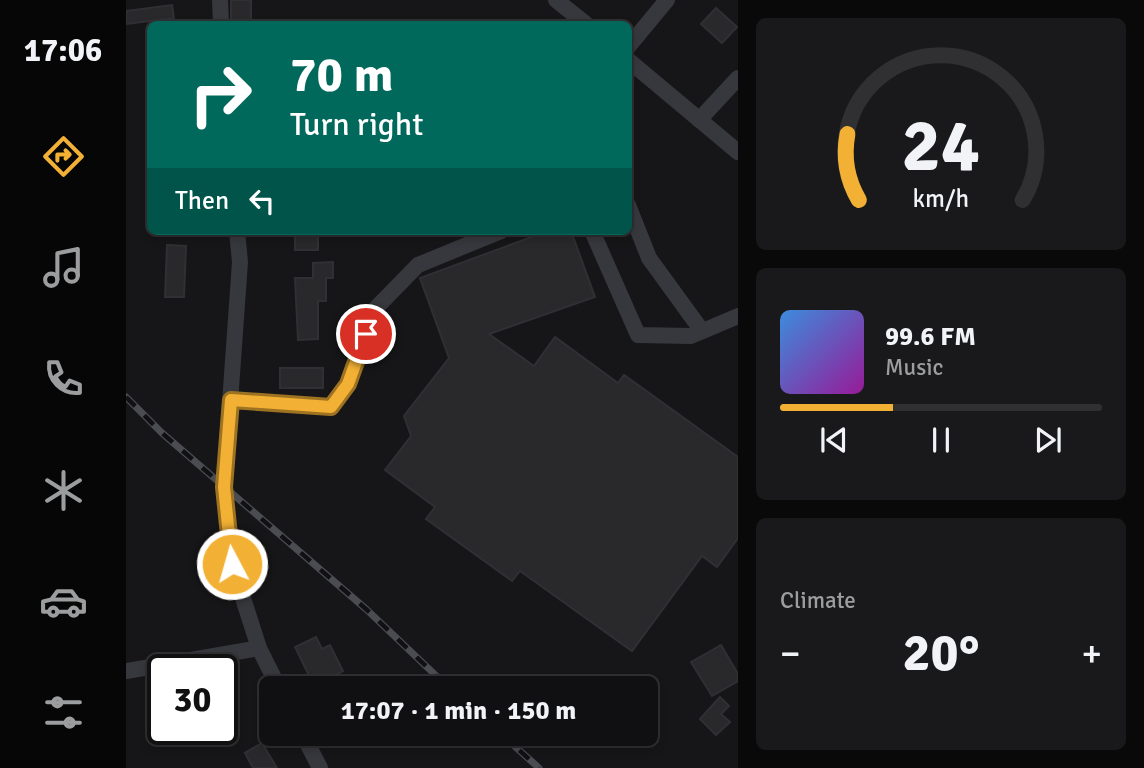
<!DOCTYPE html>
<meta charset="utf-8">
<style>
:root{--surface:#101012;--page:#19191b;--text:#f1f3f6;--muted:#9c9d9f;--line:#303032;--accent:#f2b134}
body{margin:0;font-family:Signika,sans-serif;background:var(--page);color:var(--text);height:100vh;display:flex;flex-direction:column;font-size:26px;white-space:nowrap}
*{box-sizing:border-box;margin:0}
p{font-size:23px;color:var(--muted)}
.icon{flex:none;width:38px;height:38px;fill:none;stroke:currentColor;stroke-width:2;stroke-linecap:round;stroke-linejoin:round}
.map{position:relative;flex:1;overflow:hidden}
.sheet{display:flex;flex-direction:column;gap:18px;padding:18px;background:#09090a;width:406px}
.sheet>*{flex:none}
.top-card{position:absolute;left:21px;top:21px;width:485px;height:214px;border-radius:10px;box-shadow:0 4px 10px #0003,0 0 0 2px var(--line);background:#00695c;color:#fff;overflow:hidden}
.speed{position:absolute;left:21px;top:654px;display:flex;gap:14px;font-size:35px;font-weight:700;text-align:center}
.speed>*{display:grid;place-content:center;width:91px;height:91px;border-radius:50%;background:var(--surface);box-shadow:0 4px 10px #0003,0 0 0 2px var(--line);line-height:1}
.speed .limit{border:4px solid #111;border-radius:10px;background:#fff;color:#111}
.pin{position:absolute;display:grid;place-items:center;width:60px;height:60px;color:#fff;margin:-30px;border:4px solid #fff;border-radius:50%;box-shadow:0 2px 7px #0007}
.me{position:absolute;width:77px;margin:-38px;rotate:354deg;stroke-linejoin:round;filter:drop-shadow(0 0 5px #0008)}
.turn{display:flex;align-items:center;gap:24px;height:147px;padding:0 28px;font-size:32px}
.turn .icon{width:91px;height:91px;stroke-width:2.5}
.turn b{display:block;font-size:49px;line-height:60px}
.then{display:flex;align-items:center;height:66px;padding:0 28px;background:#0003;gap:14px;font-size:26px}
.big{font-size:52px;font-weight:700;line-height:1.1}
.sheet .widget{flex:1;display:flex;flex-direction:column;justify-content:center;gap:10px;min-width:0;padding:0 24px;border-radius:10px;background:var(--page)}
.sheet .dial{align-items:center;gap:0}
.dial svg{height:182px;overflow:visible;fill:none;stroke:var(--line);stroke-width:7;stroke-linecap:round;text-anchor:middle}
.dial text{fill:var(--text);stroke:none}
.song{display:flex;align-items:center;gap:21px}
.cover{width:84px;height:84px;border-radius:10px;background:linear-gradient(135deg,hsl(210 70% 55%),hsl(300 70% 35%))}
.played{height:7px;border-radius:4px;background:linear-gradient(90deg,var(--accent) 35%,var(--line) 35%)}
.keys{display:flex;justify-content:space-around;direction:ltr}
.heat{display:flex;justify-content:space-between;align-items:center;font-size:38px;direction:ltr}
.trip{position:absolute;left:133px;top:676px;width:399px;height:70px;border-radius:10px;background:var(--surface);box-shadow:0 4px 10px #0003,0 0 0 2px var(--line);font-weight:700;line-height:70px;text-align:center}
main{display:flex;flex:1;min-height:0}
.dock{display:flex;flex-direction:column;width:126px;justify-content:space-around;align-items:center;background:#060607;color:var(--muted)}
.dock .icon{width:49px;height:49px}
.dock .active{color:var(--accent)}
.dock b{font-size:32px;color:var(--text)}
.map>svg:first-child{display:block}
.building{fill:#29292c;stroke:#303034;stroke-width:2}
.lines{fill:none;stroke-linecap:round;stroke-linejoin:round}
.minor{stroke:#37383d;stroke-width:16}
.rail-casing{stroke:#4a4c52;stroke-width:7}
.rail{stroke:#111113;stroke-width:4.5;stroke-dasharray:13;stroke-linecap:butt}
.route-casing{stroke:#9d7322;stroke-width:18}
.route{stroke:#f2b134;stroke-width:12}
</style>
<main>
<nav class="dock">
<b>17:06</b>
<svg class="icon active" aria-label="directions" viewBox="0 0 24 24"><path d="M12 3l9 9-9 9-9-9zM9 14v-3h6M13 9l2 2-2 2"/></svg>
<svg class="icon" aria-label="music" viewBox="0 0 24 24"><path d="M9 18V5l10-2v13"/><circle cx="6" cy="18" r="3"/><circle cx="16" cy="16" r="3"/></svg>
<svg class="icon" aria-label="phone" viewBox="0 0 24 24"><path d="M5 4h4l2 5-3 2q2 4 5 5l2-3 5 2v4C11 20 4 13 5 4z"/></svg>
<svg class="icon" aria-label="climate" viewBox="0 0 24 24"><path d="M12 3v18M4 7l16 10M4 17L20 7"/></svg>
<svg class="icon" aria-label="car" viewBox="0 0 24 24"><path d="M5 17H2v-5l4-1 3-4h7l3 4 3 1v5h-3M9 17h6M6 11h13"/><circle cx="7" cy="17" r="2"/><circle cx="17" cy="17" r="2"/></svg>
<svg class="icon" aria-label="filters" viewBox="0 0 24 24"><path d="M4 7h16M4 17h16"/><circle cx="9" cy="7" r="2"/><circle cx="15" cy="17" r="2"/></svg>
</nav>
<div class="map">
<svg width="612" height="768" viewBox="0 0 612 768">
<rect width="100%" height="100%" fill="#161618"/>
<g class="building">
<path d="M105,0h20v22l-20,1z"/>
<path d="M46,5l2,13 -48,6v-13z"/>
<path d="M590,8l21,19 -15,16 -21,-19z"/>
<path d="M174,231h18v19h-23v-15h5z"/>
<path d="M422,231h23l24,66 -106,37 45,32 21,-29 63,46 6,-8 114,82v81l-21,29 -15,-11 -70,95 -112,-80 -8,10 -86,-62 9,-12 -50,-37 26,-34 -7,-20 45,-58 -29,-80z"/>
<path d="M41,245l19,1 -2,51h-19z"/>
<path d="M207,262v16h-7v23h-8v38l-20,1 -3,-62h18v-15z"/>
<rect x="154" y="368" width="43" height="20"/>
<path d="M190,637l6,12 8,-4 13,26 -9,5 6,12h-25l-20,-41z"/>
<path d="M595,645l17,29v7l-26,15 -21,-34z"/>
<path d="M594,697l9,9 -8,8 9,8 -14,13 -16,-16z"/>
<path d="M136,743l15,25h-24l-8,-15z"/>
</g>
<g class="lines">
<g class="minor">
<path d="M94,0l1,24"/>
<path d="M430,0l30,24"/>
<path d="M502,47l39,-47"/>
<path d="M502,60l110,92"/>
<path d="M573,120l39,-42"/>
<path d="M502,205l21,53 53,73"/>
<path d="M111,231l3,31 -16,225 8,77 27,84 20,40"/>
<path d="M466,231l46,104 53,1 47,-20"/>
<path d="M105,400l100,7 17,-22 27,-76 43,-44 83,-34"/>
<path d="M0,671l133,-23"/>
<path d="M176,733l18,35"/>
</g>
<defs>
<g id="rail">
<path d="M0,397l36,36 204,176 83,79"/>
<path d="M374,733l39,35"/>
</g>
</defs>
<use href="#rail" class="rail-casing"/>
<use href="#rail" class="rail"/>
</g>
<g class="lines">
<defs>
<path id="route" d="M106,564l-8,-77 7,-87 100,7 17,-23 18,-50"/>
</defs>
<use href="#route" class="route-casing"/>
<use href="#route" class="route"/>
</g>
</svg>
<div class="speed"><div class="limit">30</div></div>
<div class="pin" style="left:240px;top:334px;background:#d93025"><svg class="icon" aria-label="arrive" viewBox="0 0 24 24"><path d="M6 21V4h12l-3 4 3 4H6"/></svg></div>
<svg class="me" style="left:106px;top:564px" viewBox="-20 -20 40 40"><circle r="17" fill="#f2b134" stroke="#fff" stroke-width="3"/><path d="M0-11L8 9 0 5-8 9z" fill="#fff"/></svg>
<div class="trip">17:07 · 1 min · 150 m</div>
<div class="top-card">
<div class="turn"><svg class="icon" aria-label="right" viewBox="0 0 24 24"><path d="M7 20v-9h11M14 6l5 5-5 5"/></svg><div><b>70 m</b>Turn right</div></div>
<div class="then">Then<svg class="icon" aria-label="left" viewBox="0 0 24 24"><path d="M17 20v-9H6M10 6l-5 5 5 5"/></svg></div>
</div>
</div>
<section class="sheet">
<div class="widget dial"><svg viewBox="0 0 100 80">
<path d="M14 69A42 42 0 1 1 86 69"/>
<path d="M14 69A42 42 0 0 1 9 40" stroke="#f2b134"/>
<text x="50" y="56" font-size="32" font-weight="700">24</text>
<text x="50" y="72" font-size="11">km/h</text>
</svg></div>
<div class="widget">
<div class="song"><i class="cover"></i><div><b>99.6 FM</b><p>Music</p></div></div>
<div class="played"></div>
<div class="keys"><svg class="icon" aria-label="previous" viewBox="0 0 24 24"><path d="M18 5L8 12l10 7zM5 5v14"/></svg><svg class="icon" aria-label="pause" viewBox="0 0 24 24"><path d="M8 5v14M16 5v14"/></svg><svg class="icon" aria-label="next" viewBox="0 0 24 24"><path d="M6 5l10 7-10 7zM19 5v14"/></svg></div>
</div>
<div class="widget"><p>Climate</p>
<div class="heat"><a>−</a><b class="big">20°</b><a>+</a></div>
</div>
</section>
</main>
